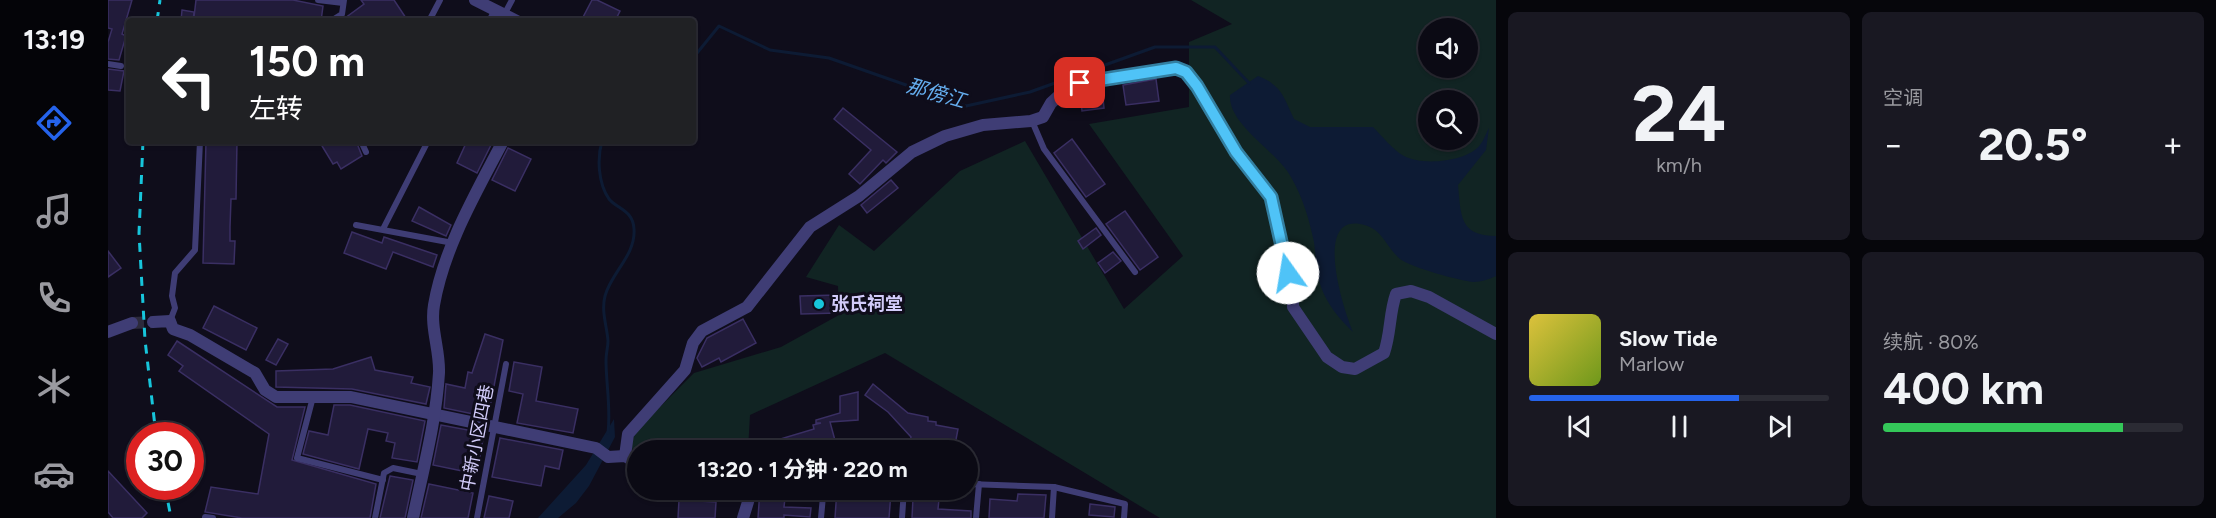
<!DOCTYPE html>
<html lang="zh">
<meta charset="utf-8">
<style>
:root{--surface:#0b0a14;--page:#191822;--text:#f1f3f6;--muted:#9a9aa0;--line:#2b2b34;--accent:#2563eb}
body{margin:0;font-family:Figtree,"Noto Sans SC",sans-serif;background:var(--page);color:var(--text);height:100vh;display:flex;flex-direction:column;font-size:22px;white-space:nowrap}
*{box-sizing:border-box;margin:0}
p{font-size:20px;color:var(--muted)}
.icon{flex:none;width:33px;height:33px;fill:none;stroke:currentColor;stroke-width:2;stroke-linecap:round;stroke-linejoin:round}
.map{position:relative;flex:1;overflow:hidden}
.details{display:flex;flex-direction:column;gap:12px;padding:12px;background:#06060b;width:720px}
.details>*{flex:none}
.top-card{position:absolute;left:18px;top:18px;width:570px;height:126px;border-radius:6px;box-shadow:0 2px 4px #0004,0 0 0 2px var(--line);background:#202124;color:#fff;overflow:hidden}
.controls{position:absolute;left:1310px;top:18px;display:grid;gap:12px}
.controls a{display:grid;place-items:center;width:60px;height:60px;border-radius:50%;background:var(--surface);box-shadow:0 2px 4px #0004,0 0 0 2px var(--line);font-size:30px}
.speed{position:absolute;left:18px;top:422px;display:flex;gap:12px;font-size:30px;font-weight:700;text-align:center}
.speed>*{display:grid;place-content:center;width:78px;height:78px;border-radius:50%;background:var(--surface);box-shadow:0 2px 4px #0004,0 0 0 2px var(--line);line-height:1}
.speed .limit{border:9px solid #d22;background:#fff;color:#111}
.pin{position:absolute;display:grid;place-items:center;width:51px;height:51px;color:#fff;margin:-26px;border-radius:12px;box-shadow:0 3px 9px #0006}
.me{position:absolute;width:66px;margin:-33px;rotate:347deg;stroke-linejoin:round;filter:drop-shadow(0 0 4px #0008)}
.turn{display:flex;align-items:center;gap:21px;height:126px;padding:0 24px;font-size:27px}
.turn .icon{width:78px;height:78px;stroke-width:2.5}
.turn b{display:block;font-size:42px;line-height:51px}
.big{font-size:45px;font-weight:700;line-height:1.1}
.details .widget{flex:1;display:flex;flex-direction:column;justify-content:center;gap:9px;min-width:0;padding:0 21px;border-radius:9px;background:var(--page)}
.details .dial{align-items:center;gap:0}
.dial b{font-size:78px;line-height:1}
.song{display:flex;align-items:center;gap:18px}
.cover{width:72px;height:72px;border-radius:9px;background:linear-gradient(135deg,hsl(50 70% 55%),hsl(80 70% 35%))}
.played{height:6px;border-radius:3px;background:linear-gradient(90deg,var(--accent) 70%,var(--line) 70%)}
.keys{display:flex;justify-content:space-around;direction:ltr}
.heat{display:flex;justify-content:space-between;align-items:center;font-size:33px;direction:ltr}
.charge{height:9px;border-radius:4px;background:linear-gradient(90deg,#34c759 80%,var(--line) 0)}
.details .tiles{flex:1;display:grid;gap:12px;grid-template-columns:repeat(2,1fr)}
.trip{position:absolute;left:519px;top:440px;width:351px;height:60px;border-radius:30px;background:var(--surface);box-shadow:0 2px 4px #0004,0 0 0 2px var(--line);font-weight:700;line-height:60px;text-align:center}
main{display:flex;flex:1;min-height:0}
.tab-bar{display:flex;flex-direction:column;width:108px;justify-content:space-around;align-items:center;background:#040408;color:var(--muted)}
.tab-bar .icon{width:42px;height:42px}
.tab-bar .on{color:var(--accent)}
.tab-bar b{font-size:27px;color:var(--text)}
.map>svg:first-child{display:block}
.green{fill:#112423;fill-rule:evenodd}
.water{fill:#0d1b34}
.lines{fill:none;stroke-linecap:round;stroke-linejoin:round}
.stream{stroke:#0d1b34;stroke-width:3}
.building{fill:#211b3a;stroke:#3a2f63;stroke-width:1.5}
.street-tunnel{stroke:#2c2a3c;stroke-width:12;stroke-dasharray:12 6;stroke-linecap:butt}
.lane{stroke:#3f3d75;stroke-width:6}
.street{stroke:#3f3d75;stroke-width:12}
.rail{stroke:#17c5db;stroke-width:3;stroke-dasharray:9 8;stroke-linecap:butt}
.route-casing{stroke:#337fa1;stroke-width:15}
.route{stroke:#4fc3f7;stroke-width:10}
.poi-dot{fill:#17c5db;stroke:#0f0d1b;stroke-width:2}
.labels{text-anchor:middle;stroke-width:6;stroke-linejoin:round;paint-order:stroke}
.poi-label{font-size:18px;font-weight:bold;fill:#d2ccfa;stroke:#0f0d1b;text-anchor:start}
.street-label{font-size:18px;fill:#d2ccfa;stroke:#0f0d1b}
.water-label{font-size:20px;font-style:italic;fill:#65aeef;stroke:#0f0d1b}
</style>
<main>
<nav class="tab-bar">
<b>13:19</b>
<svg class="icon on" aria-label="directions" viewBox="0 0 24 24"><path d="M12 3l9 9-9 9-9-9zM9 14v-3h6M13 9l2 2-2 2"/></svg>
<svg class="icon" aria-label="music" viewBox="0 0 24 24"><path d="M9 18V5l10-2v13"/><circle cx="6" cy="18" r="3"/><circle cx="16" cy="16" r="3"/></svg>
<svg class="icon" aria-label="phone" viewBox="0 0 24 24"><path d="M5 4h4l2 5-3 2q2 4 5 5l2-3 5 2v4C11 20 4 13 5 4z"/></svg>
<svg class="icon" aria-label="climate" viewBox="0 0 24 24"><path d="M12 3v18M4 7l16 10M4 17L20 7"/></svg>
<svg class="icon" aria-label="car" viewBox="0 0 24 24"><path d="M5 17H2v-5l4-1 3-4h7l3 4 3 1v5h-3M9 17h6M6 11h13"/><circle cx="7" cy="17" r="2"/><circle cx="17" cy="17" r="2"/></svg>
</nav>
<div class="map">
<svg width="1388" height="518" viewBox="0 0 1388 518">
<rect width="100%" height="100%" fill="#0f0d1b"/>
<path class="green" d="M1083,0h305v518h-336l-275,-165 -135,62 -2,35h-110l-1,7 -10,-17 67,-67 87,-26 58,-32 -1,-29 -32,-9 33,-52 35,26 86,-80 65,-30 99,168 59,-53 -94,-132 100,-17v-65l43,-18zM1320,28h39v40h-39zM1320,100h39v40h-39z"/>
<g class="water">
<path d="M1150,76c24,9 26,22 36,43l16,8h63c9,9 20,23 31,29 18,10 63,6 76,-11 4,-5 6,-12 9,-17l-3,22 -28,35c3,30 1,51 38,51v40c-6,3 -16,6 -22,6 -14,-1 -64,-15 -74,-23 -15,-13 -18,-32 -40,-35 -47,-8 -16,87 -7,108 -13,-12 -26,-28 -32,-45 -5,-14 -5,-30 -7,-45 -5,-23 -11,-44 -23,-65 -14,-26 -63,-52 -61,-82z"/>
<path d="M506,419l1,18 -26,49 -13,17 -18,15h-20l48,-53z"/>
</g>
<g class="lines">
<g class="stream">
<path d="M585,58l26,-32 51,24 59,8 137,48 64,-14 125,-45h60l34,36"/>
<path d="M494,141c-5,17 -4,42 7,58 8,10 24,11 25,30 2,26 -23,44 -29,67 -4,16 2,30 3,45 0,6 -2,12 -2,19 0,24 5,48 2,73"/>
</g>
</g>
<g class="building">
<path d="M0,0h24l-10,34 4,2 -7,24 -11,-1v-17l4,-13 -4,-1z"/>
<path d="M88,0h97l30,6 -2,15h-91l-36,-4z"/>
<path d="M253,0h33l14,21h-67l23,-17z"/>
<path d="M484,0h5l23,11 -5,10h-34z"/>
<path d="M74,10l12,2 -1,9h-12z"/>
<path d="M0,69l16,2 -4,20 -12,-1z"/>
<path d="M1048,79l3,22 -33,4 -3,-20z"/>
<path d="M994,88l2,20 -22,3 -2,-19z"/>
<path d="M735,108l54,44 -11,11 -3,-3 -23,24 -11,-10 22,-24 -37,-31z"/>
<path d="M964,139l33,45 -19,13 -32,-44z"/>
<path d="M98,141h31l-1,58h-5l-1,28v14h5l-1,23 -31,-1z"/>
<path d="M211,141h37l6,15 -21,13 -4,-7 -4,2z"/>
<path d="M359,141h26l-16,32 -20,-10z"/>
<path d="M400,148l23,11 -16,32 -23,-11z"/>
<path d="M783,180l7,8 -31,25 -6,-8z"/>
<path d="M311,207l32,18 -5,11 -34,-15z"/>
<path d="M1017,211l33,46 -18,13 -34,-46z"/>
<path d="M988,228l5,7 -18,14 -5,-8z"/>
<path d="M244,232l30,11 2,-6 53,18 -4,12 -40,-15 -7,17 -42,-16z"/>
<path d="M0,251l13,17 -13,9z"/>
<path d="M1005,252l8,9 -16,12 -7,-10z"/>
<path d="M729,295v18l-36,1 -1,-18z"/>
<path d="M106,306l43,22 -11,22 -43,-22z"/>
<path d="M635,319l13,24 -35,19 -2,-4 -17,9 -5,-9 10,-20z"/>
<path d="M377,334l18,6 -15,77 -44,-9 2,-24 19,4 3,-16 4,1z"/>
<path d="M170,339l10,5 -12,21 -10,-5z"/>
<path d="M69,341l100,66h28l-13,53 84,24 -6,34h-128l-37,-6 6,-25 47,7 11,-60 -90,-63 4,-5 -15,-11z"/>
<path d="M263,357l4,13 38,7 -2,6 19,4 -4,17 -74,-15 -76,-2v-16l57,-2z"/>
<path d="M406,362l28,5 -6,34 42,8 -5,24 -56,-10 6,-29 -14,-3z"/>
<path d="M765,384l35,29 20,4v4l8,1v3l22,4 -4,21 -44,-8 1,-5 -23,-25 -23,-17z"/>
<path d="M750,392v28l-28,2 6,22 -8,2v4h-49l-2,-10 37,-11 -1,-4 8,-2h-5v-3l24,-7v-17z"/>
<path d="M226,405h16l75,16 -8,41 -25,-4 3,-15 -9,-2 2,-8 -20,-4 -9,40 -56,-15 6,-23 19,4z"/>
<path d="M333,425l43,8 -7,41 -44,-9z"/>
<path d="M392,438l63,12 -4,19 -14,-3 -4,20 -49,-9z"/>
<path d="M0,471l39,42 -5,5h-29l-5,-6z"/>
<path d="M282,476l23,4 -8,38h-25z"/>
<path d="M321,484l44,9 -5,25h-47z"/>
<path d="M652,489h26l-2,18 27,1 -1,9 -26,-2v3h-26z"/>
<path d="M729,489l54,3 -2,26h-54z"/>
<path d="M910,494l28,1 -2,23h-55l1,-19 27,2z"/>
<path d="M381,496l24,5 -4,17h-25z"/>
<path d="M805,498l26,1 -1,10 33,2v7h-59z"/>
<path d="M571,500l37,2 -1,16h-37z"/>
<path d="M982,504l25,3 -1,10 -25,-2z"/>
</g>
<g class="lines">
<path class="street-tunnel" d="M24,323l21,-1"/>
<g class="lane">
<path d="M210,0l25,3"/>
<path d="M396,15l8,-15"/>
<path d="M223,21l11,-7 2,-14"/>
<path d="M321,21l11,-21"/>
<path d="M381,21l6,-11"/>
<path d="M0,64l13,2"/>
<path d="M924,121l12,28 91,123"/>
<path d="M253,141l5,11"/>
<path d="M248,225l97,18"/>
<path d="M275,229l45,-88"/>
<path d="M62,321l5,-13 -3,-12 3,-23 20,-23 5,-109"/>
<path d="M205,397l-16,61 86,22"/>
<path d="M860,484l86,3 71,17 -1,14"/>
<path d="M97,517l8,1"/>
<path d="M267,518l9,-45 9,-5 29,6"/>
<path d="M369,518l29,-154"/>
<path d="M713,518l2,-22 7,-7"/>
<path d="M794,518l2,-29"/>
<path d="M868,518l3,-34"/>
<path d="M944,518l2,-31"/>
</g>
<g class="street">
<path d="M367,0l42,21"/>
<path d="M45,322l17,-1 3,8 17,6 65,38 10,17 11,7h75l245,51 12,9 17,-1 13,8"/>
<path d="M0,332l24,-9"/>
<path d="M517,456l3,-22 57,-64 8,-27 9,-12 45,-24 63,-80 49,-31 53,-44 33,-16 38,-11 48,-4 12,-4 8,-14 13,-12 16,-8 96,-15 10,4 11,14 39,66 35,45 22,94v16l34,50 15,10 13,2 29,-16c7,-20 5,-39 12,-59l15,-3 18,6 67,37"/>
<path d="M305,518c10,-48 23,-96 26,-145 1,-23 -9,-45 -5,-68 10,-58 42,-112 69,-164"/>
<path d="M635,518l9,-29"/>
</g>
<g class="rail">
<path d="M49,21l3,-21"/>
<path d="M35,141l-4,92 6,107 11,95"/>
<path d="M57,486l6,32"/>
</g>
</g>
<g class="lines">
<defs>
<path id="route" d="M972,83l96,-15 10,4 11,14 39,66 35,45 17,76"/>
</defs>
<use href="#route" class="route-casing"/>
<use href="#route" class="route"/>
</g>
<circle class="poi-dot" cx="711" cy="304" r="6"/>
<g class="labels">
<g class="poi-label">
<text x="723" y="310">张氏祠堂</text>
</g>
<g class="street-label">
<text transform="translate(369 438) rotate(-79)" y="6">中新小区四巷</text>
</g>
<g class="water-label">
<text transform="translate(828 93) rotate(16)" y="7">那傍江</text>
</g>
</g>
</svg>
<div class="controls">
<a><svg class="icon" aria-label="sound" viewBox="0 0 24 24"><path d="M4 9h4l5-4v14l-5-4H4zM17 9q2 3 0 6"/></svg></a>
<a><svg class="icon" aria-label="search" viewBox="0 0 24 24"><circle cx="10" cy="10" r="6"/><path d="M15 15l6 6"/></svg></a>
</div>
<div class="speed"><div class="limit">30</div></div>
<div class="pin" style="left:972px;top:83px;background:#d93025"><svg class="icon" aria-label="arrive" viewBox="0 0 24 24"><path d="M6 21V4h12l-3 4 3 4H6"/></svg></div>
<svg class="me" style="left:1180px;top:273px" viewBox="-20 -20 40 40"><circle r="19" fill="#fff"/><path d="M0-13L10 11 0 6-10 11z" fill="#4fc3f7"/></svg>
<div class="trip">13:20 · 1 分钟 · 220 m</div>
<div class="top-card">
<div class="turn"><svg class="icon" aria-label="left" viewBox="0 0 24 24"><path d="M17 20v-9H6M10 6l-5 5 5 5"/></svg><div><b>150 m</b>左转</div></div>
</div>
</div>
<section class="details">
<div class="tiles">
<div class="widget dial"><b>24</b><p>km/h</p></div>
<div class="widget"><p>空调</p>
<div class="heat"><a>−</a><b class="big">20.5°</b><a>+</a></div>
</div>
<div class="widget">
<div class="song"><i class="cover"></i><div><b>Slow Tide</b><p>Marlow</p></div></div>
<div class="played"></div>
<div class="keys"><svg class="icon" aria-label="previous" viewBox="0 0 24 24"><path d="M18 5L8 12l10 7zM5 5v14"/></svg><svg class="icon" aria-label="pause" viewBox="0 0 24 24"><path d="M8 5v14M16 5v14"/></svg><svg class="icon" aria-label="next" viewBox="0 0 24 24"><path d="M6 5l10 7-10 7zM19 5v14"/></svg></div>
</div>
<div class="widget"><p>续航 · 80%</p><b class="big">400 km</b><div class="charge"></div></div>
</div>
</section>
</main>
